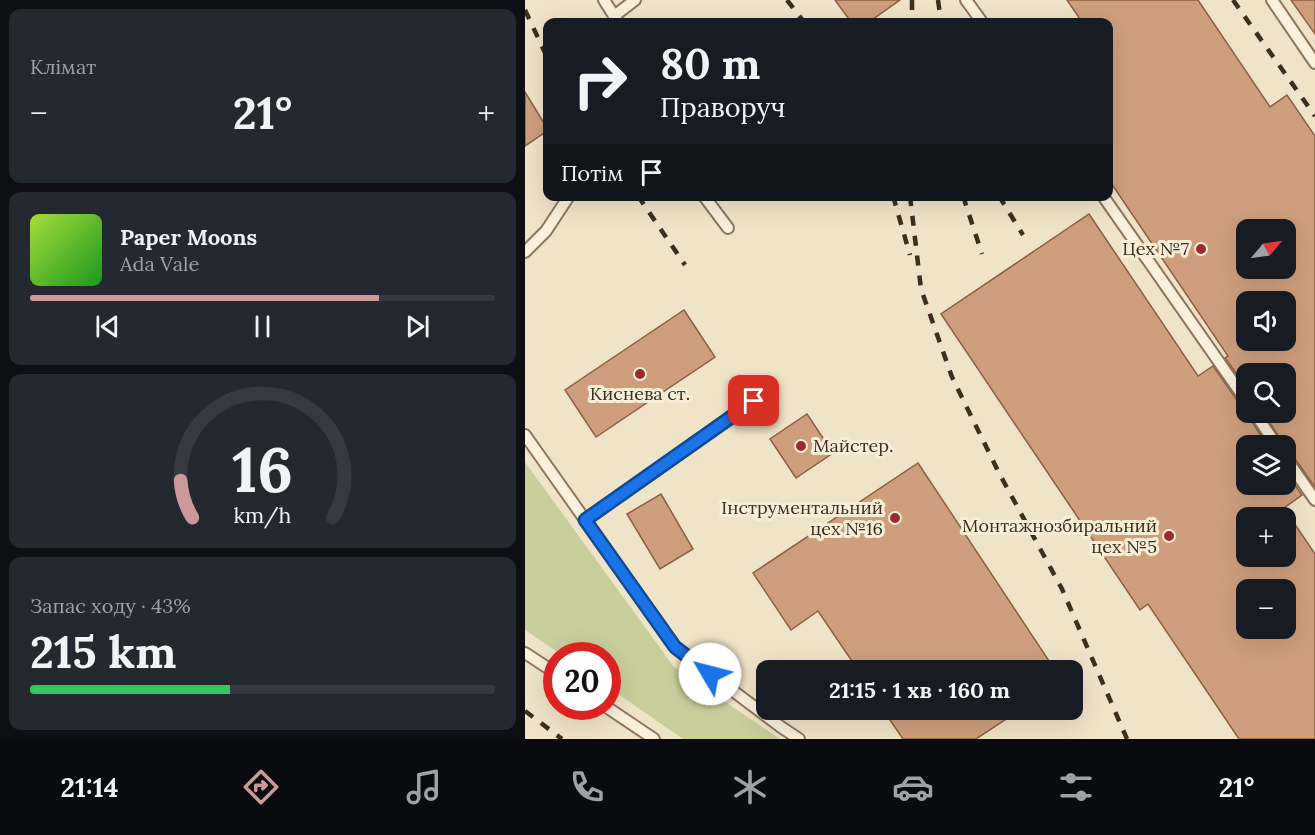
<!DOCTYPE html>
<html lang="uk">
<meta charset="utf-8">
<style>
:root{--surface:#171b24;--page:#242831;--text:#f1f3f6;--muted:#9ea1a6;--line:#363941;--accent:#cc999b}
body{margin:0;font-family:Lora,serif;background:var(--page);color:var(--text);height:100vh;display:flex;flex-direction:column;font-size:22px;white-space:nowrap}
*{box-sizing:border-box;margin:0}
p{font-size:20px;color:var(--muted)}
.icon{flex:none;width:33px;height:33px;fill:none;stroke:currentColor;stroke-width:2;stroke-linecap:round;stroke-linejoin:round}
.map{position:relative;flex:1;overflow:hidden}
.details{display:flex;flex-direction:column;gap:9px;padding:9px;background:#0d0f14;width:525px}
.details>*{flex:none}
.guide{position:absolute;left:18px;top:18px;width:570px;height:183px;border-radius:12px;box-shadow:0 6px 24px #0002;background:#171b24;color:var(--text);overflow:hidden}
.needle{width:39px;rotate:61deg}
.controls{position:absolute;left:711px;top:219px;display:grid;gap:12px}
.controls a{display:grid;place-items:center;width:60px;height:60px;border-radius:12px;background:var(--surface);box-shadow:0 6px 24px #0002;font-size:30px}
.speed{position:absolute;left:18px;top:642px;display:flex;gap:12px;font-size:30px;font-weight:700;text-align:center}
.speed>*{display:grid;place-content:center;width:78px;height:78px;border-radius:50%;background:var(--surface);box-shadow:0 6px 24px #0002;line-height:1}
.speed .limit{border:9px solid #d22;background:#fff;color:#111}
.pin{position:absolute;display:grid;place-items:center;width:51px;height:51px;color:#fff;margin:-26px;border-radius:12px;box-shadow:0 3px 9px #0006}
.me{position:absolute;width:66px;margin:-33px;rotate:307deg;stroke-linejoin:round;filter:drop-shadow(0 0 4px #0008)}
.turn{display:flex;align-items:center;gap:21px;height:126px;padding:0 18px;font-size:27px}
.turn .icon{width:78px;height:78px;stroke-width:2.5}
.turn b{display:block;font-size:42px;line-height:51px}
.then{display:flex;align-items:center;height:57px;padding:0 18px;background:#0003;gap:12px;font-size:22px}
.big{font-size:45px;font-weight:800;line-height:1.1}
.details .tile{flex:1;display:flex;flex-direction:column;justify-content:center;gap:9px;min-width:0;padding:0 21px;border-radius:12px;background:var(--page)}
.details .dial{align-items:center;gap:0}
.dial svg{height:156px;overflow:visible;fill:none;stroke:var(--line);stroke-width:7;stroke-linecap:round;text-anchor:middle}
.dial text{fill:var(--text);stroke:none}
.song{display:flex;align-items:center;gap:18px}
.cover{width:72px;height:72px;border-radius:9px;background:linear-gradient(135deg,hsl(80 70% 55%),hsl(120 70% 35%))}
.played{height:6px;border-radius:3px;background:linear-gradient(90deg,var(--accent) 75%,var(--line) 75%)}
.keys{display:flex;justify-content:space-around;direction:ltr}
.heat{display:flex;justify-content:space-between;align-items:center;font-size:33px;direction:ltr}
.charge{height:9px;border-radius:4px;background:linear-gradient(90deg,#34c759 43%,var(--line) 0)}
.trip{position:absolute;left:231px;top:660px;width:327px;height:60px;border-radius:12px;background:var(--surface);box-shadow:0 6px 24px #0002;font-weight:800;line-height:60px;text-align:center}
.dock{display:flex;height:96px;justify-content:space-around;align-items:center;background:#090b0e;color:var(--muted)}
.dock .icon{width:42px;height:42px}
.dock .on{color:var(--accent)}
.dock b{font-size:27px;color:var(--text)}
main{display:flex;flex:1;min-height:0}
.map>svg:first-child{display:block}
.green{fill:#c9cf9b}
.building{fill:#cf9f7d;stroke:#8d5f41;stroke-width:1.5;fill-rule:evenodd}
.lines{fill:none;stroke-linecap:round;stroke-linejoin:round}
.service-casing{stroke:#8d765c;stroke-width:14}
.service{stroke:#faf1dc;stroke-width:10}
.rail{stroke:#3d2e20;stroke-width:4.5;stroke-dasharray:10 10;stroke-linecap:butt}
.route-casing{stroke:#114b97;stroke-width:15}
.route{stroke:#1a73e8;stroke-width:10}
.poi-dot{fill:#9e2a2b;stroke:#f7eed8;stroke-width:2}
.labels{text-anchor:middle;stroke-width:6;stroke-linejoin:round;paint-order:stroke}
.poi-label{font-size:18px;fill:#3d2e20;stroke:#f7eed8;text-anchor:end}
</style>
<main>
<section class="details">
<div class="tile"><p>Клімат</p>
<div class="heat"><a>−</a><b class="big">21°</b><a>+</a></div>
</div>
<div class="tile">
<div class="song"><i class="cover"></i><div><b>Paper Moons</b><p>Ada Vale</p></div></div>
<div class="played"></div>
<div class="keys"><svg class="icon" aria-label="previous" viewBox="0 0 24 24"><path d="M18 5L8 12l10 7zM5 5v14"/></svg><svg class="icon" aria-label="pause" viewBox="0 0 24 24"><path d="M8 5v14M16 5v14"/></svg><svg class="icon" aria-label="next" viewBox="0 0 24 24"><path d="M6 5l10 7-10 7zM19 5v14"/></svg></div>
</div>
<div class="tile dial"><svg viewBox="0 0 100 80">
<path d="M14 69A42 42 0 1 1 86 69"/>
<path d="M14 69A42 42 0 0 1 8 50" stroke="#cc999b"/>
<text x="50" y="56" font-size="32" font-weight="700">16</text>
<text x="50" y="72" font-size="11">km/h</text>
</svg></div>
<div class="tile"><p>Запас ходу · 43%</p><b class="big">215 km</b><div class="charge"></div></div>
</section>
<div class="map">
<svg width="790" height="739" viewBox="0 0 790 739">
<rect width="100%" height="100%" fill="#f0e4c8"/>
<path class="green" d="M0,462l149,205 106,72h-97l-75,-52 -1,-31 -45,-1 -37,-25z"/>
<g class="building">
<path d="M310,0h65l-31,22h-18z"/>
<path d="M542,0h131l72,107 17,-12 28,41v351l-24,-34 -6,-3v-4l-22,-34h22v-38h-38v14l-22,-30 3,-2 -119,-176v-158h-27zM722,230h38v38h-38zM722,302h38v38h-38z"/>
<path d="M766,0h24v34z"/>
<path d="M0,92l22,36v3l-22,15z"/>
<path d="M564,214l109,162 15,-10 28,40 6,3 1,7 20,30h-21v38h38v-13l17,24 -18,13 31,46v185h-76l-91,-135 -8,6 -199,-296zM722,518h38v38h-38zM722,590h38v38h-38z"/>
<path d="M159,310l31,47 -119,80 -31,-47z"/>
<path d="M282,414l26,39 -37,25 -26,-39z"/>
<path d="M393,463l137,207h-197l-40,-59 -27,19 -38,-57z"/>
<path d="M136,494l32,55 -33,20 -33,-55z"/>
<path d="M358,710h137l-44,29h-73z"/>
</g>
<g class="lines">
<defs>
<g id="service">
<path d="M79,0l14,22"/>
<path d="M441,0l16,22"/>
<path d="M747,0l43,63"/>
<path d="M89,16l21,-16"/>
<path d="M179,196l24,32"/>
<path d="M578,196l144,206"/>
<path d="M0,252l21,-21 23,-35"/>
<path d="M729,412l23,34"/>
<path d="M0,435l150,212 106,80 18,12"/>
<path d="M760,457l30,43"/>
<path d="M60,520l169,-119"/>
<path d="M0,653l32,21"/>
<path d="M80,706l49,33"/>
</g>
</defs>
<use href="#service" class="service-casing"/>
<use href="#service" class="service"/>
<g class="rail">
<path d="M262,0l17,22"/>
<path d="M387,0v22"/>
<path d="M413,0l3,22"/>
<path d="M708,0l82,116"/>
<path d="M0,10l22,47"/>
<path d="M113,196l47,69"/>
<path d="M368,196l17,59"/>
<path d="M385,196l11,93 31,88 47,96 63,116 65,150"/>
<path d="M438,196l19,58"/>
<path d="M474,196l24,39"/>
<path d="M0,711l37,28"/>
</g>
</g>
<g class="lines">
<defs>
<path id="route" d="M185,674l-35,-27 -90,-127 169,-119"/>
</defs>
<use href="#route" class="route-casing"/>
<use href="#route" class="route"/>
</g>
<g class="poi-dot">
<circle cx="676" cy="249" r="6"/>
<circle cx="115" cy="374" r="6"/>
<circle cx="276" cy="446" r="6"/>
<circle cx="370" cy="518" r="6"/>
<circle cx="644" cy="536" r="6"/>
</g>
<g class="labels">
<g class="poi-label">
<text x="664" y="255">Цех №7</text>
<text x="115" y="400" text-anchor="middle">Киснева ст.</text>
<text x="288" y="452" text-anchor="start">Майстер.</text>
<text x="358" y="514">Інструментальний<tspan x="358" dy="21">цех №16</tspan></text>
<text x="632" y="532">Монтажнозбиральний<tspan x="632" dy="21">цех №5</tspan></text>
</g>
</g>
</svg>
<div class="controls">
<a><svg class="needle" viewBox="-14 -14 28 28"><path d="M0-13l5 13h-10z" fill="#e53935"/><path d="M0 13l5-13h-10z" fill="#9ea1a6"/></svg></a>
<a><svg class="icon" aria-label="sound" viewBox="0 0 24 24"><path d="M4 9h4l5-4v14l-5-4H4zM17 9q2 3 0 6"/></svg></a>
<a><svg class="icon" aria-label="search" viewBox="0 0 24 24"><circle cx="10" cy="10" r="6"/><path d="M15 15l6 6"/></svg></a>
<a><svg class="icon" aria-label="layers" viewBox="0 0 24 24"><path d="M12 4l9 5-9 5-9-5zM3 14l9 5 9-5"/></svg></a>
<a>+</a>
<a>−</a>
</div>
<div class="speed"><div class="limit">20</div></div>
<div class="pin" style="left:229px;top:401px;background:#d93025"><svg class="icon" aria-label="arrive" viewBox="0 0 24 24"><path d="M6 21V4h12l-3 4 3 4H6"/></svg></div>
<svg class="me" style="left:185px;top:674px" viewBox="-20 -20 40 40"><circle r="19" fill="#fff"/><path d="M0-13L10 11 0 6-10 11z" fill="#1a73e8"/></svg>
<div class="trip">21:15 · 1 хв · 160 m</div>
<div class="guide">
<div class="turn"><svg class="icon" aria-label="right" viewBox="0 0 24 24"><path d="M7 20v-9h11M14 6l5 5-5 5"/></svg><div><b>80 m</b>Праворуч</div></div>
<div class="then">Потім<svg class="icon" aria-label="arrive" viewBox="0 0 24 24"><path d="M6 21V4h12l-3 4 3 4H6"/></svg></div>
</div>
</div>
</main>
<nav class="dock">
<b>21:14</b>
<svg class="icon on" aria-label="directions" viewBox="0 0 24 24"><path d="M12 3l9 9-9 9-9-9zM9 14v-3h6M13 9l2 2-2 2"/></svg>
<svg class="icon" aria-label="music" viewBox="0 0 24 24"><path d="M9 18V5l10-2v13"/><circle cx="6" cy="18" r="3"/><circle cx="16" cy="16" r="3"/></svg>
<svg class="icon" aria-label="phone" viewBox="0 0 24 24"><path d="M5 4h4l2 5-3 2q2 4 5 5l2-3 5 2v4C11 20 4 13 5 4z"/></svg>
<svg class="icon" aria-label="climate" viewBox="0 0 24 24"><path d="M12 3v18M4 7l16 10M4 17L20 7"/></svg>
<svg class="icon" aria-label="car" viewBox="0 0 24 24"><path d="M5 17H2v-5l4-1 3-4h7l3 4 3 1v5h-3M9 17h6M6 11h13"/><circle cx="7" cy="17" r="2"/><circle cx="17" cy="17" r="2"/></svg>
<svg class="icon" aria-label="filters" viewBox="0 0 24 24"><path d="M4 7h16M4 17h16"/><circle cx="9" cy="7" r="2"/><circle cx="15" cy="17" r="2"/></svg>
<b>21°</b>
</nav>
